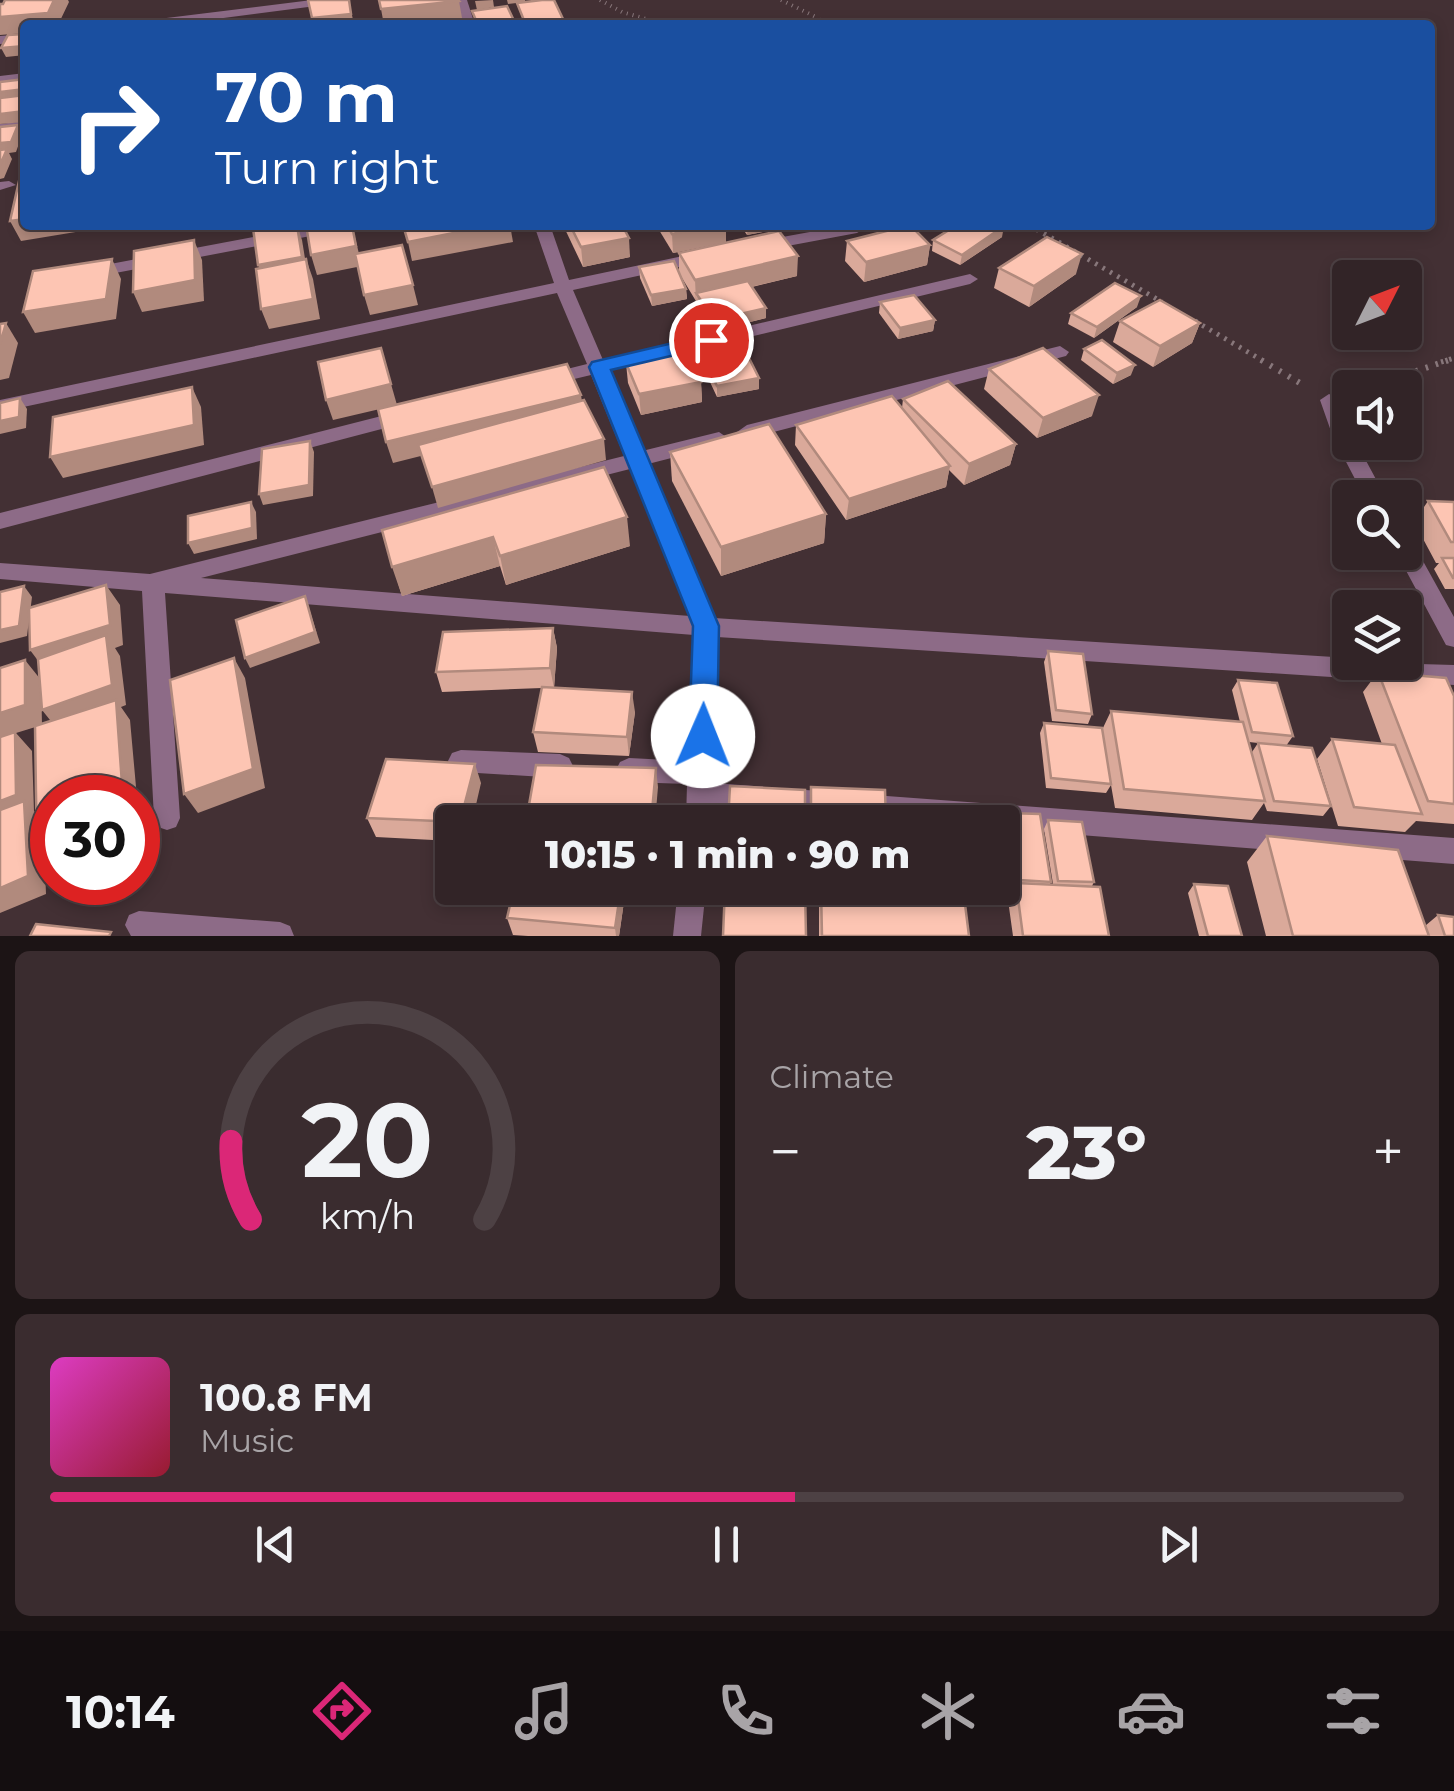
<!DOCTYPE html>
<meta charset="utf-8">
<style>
:root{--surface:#322427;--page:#3a2c2f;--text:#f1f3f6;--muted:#a8a4a7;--line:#4d4144;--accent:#db2777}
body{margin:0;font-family:Montserrat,sans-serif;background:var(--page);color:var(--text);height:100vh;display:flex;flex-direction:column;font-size:38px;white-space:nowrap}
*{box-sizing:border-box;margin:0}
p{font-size:32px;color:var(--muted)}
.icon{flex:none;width:55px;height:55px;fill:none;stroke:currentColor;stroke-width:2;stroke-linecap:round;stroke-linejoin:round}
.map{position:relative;height:936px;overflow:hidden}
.drawer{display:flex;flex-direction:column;gap:15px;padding:15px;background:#1c1415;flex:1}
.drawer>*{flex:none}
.top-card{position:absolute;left:20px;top:20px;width:1415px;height:210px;border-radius:10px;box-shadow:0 5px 15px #0003,0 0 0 2px var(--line);background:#1a4fa0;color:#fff;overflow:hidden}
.needle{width:65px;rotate:48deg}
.buttons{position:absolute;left:1332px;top:260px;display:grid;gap:20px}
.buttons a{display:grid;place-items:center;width:90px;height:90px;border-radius:10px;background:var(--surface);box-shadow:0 5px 15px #0003,0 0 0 2px var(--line);font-size:50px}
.speed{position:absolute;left:30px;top:775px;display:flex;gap:20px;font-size:50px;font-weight:700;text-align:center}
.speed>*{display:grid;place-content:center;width:130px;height:130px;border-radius:50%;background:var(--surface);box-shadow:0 5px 15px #0003,0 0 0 2px var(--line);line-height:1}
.speed .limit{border:15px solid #d22;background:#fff;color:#111}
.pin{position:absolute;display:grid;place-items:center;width:85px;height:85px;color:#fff;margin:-42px;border:5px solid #fff;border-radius:50%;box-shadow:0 2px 10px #0007}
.me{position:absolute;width:110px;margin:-55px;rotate:1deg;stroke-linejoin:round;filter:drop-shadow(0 0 8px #0008)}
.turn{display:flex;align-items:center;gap:35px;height:210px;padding:0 30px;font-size:45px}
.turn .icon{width:130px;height:130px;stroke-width:2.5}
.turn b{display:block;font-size:70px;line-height:85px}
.big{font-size:75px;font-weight:800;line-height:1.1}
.drawer .tile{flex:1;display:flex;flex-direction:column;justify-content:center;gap:15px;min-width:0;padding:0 35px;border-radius:15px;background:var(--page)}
.drawer .dial{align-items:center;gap:0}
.dial svg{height:260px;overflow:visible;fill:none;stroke:var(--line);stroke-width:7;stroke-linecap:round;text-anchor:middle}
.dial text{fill:var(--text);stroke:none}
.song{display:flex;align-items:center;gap:30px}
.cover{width:120px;height:120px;border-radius:15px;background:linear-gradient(135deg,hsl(310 70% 55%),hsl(350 70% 35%))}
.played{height:10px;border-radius:5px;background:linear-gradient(90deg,var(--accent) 55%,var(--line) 55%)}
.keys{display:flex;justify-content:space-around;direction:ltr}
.heat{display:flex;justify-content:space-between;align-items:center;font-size:55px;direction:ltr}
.drawer .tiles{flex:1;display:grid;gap:15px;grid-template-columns:1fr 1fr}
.tile:last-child{grid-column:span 2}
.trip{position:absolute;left:435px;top:805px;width:585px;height:100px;border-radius:10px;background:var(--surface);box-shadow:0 5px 15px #0003,0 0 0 2px var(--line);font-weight:800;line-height:100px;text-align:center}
.dock{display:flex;height:160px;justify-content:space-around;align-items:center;background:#140e10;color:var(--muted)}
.dock .icon{width:70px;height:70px}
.dock .on{color:var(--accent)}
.dock b{font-size:45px;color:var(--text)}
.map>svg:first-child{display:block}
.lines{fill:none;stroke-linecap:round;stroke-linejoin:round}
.path-far2{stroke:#88777b;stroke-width:4;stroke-dasharray:1 5;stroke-linecap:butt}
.path-far1{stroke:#88777b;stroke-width:5;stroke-dasharray:2.5 6;stroke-linecap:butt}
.path{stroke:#88777b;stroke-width:6;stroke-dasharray:2.5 8;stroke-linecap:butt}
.street{fill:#8d6b87;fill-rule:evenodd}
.wall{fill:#daa99a;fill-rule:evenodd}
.shaded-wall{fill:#b18a7d}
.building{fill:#fdc5b3;stroke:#b18a7d;stroke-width:2.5}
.route{fill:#1a73e8;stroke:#114b97;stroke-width:2.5}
</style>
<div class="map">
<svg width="1454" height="936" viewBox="0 0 1454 936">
<rect width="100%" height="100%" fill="#433034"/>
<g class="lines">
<g class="path-far2">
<path d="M600,0l22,12 45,13"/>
<path d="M781,0l37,18 4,7"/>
</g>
<g class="path-far1">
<path d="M1029,225l133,77"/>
<path d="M1195,321l70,41"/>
<path d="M1441,362l13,-4"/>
</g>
<g class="path">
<path d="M1261,360l44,26"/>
<path d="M1366,388l83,-28"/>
</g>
<g class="street">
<path d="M312,0h33l-6,3 -169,22h-34l6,-4z"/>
<path d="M455,0h12l8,25h-12z"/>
<path d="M25,34v8l-25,2v-8z"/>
<path d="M25,73v8l-25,3v-8z"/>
<path d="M25,121v8l-25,3v-8z"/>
<path d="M0,182l9,-1 7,4 -16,5z"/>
<path d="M317,225h33l-8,5 -253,48 -8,-5 8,-5z"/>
<path d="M534,225h16l19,55 133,-28 8,5 -8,5 -129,28 30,70 367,-86 8,5 -8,5 -362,87 34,80 77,-19 10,7 -3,5 -78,20 66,154 636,40v4l104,3v20l-737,-48 -4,146 741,55v26l-452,-35v-7h-86l-203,-15 -1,15h-26l1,-38 -58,-2 -9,-4 -4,-8 4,-8 9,-4 59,3 6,-126 -529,-42 15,225 -4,9 -9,3 -9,-3 -4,-9 -12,-227 -142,-12v-16l150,11 474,-118 -33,-81 -42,10 -9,-6 3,-4 44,-11 -30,-71 -557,119v-12l554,-117zM630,469l60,147 -489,-38z"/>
<path d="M848,225h15l2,3 -8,5 -97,18 -8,-5 8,-5z"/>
<path d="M1060,346l9,6 -3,4 -319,83 -10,-7 10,-7z"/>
<path d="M1329,394c15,6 21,33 21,48h6l30,56h-21l-32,-61 -13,-37z"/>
<path d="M405,410l10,6 -3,5 -412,108v-16z"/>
<path d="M1405,541l8,2 41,74v30l-8,-2 -50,-93h9z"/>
<path d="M461,750l99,4 9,4 4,8 -4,8 -9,4 -99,-6 -9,-3 -4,-8 4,-8z"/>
<path d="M678,888h28l-5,48h-28z"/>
<path d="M139,911l141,11 10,4 4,10h-163l-6,-11 4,-10z"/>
</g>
</g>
<g class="wall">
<path d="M563,225h59l8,32 -47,10z"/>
<path d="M656,225h70v17l-53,11z"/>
<path d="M740,225h29l-1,6 -21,4z"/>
<path d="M887,225h25l-1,1 19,19 -3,20 -63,17 -19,-21 2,-20 47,-12z"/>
<path d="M1002,237l-42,28 -28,-14 1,-11z"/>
<path d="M679,253l118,23 -45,11 14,21v10l-52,13 -35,-58z"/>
<path d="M639,267l47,22 1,10 -35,7 -12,-28z"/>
<path d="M999,268l77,6 -47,33 -35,-19z"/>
<path d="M880,302l55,18 -2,11 -35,8 -19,-26z"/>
<path d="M1137,307l-43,31 -26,-14 3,-11z"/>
<path d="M1120,321l80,2 -8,20 -39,24 -40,-25z"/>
<path d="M1084,349l47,26 -18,9 -32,-24z"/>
<path d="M702,356l57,22v11l-42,8 -14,-30z"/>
<path d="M626,363l75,19 1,20 -61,13 -13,-32z"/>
<path d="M989,369l103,47 -55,22 -53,-49z"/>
<path d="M903,399l113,45 -6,21 -46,20 -15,-15 -3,17 -100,33 -51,-75 1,-20 106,-17z"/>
<path d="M670,452l156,62 -2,29 -103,33 -49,-95z"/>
<path d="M1428,501l26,1v87h-9l-11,-20 5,-6h-3l-22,-41z"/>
<path d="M382,530l248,16 -124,39 -6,-19 -98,30z"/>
<path d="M553,628l4,20 -3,40 81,24 -6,44 -91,-4 -5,-20 9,-44 -100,4 -6,-20z"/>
<path d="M1048,651l44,63 -4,10 -36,-3 -8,-59z"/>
<path d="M1378,672l76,24v128l-38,-3 -11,11 -67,-6 -21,-67 15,-20 50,5 -19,-52z"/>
<path d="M1238,680l55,56 -7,10 45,60 -8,10 -56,-5 -3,-8 -12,17 -137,-12 -4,-23 -5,8 -60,-5 -6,-55 4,-10 58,7 9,-19 129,11 -8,-32zM1249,742l9,1 -6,9z"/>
<path d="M481,783l-29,39v19l-76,-4 -9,-19z"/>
<path d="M811,787l75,35h-77z"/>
<path d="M1009,813l42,69 -1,2h3l-9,-55 4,-9 46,62 -2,4 17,50h-96l-5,-36 6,-14 -9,-64z"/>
<path d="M1267,836l158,90 13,-11 16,21h-188l-19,-74z"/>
<path d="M1194,884l48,52h-43l-11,-43z"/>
<path d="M514,888h112l-7,48h-91l-15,-1 -6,-17z"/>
<path d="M819,888h144l6,48h-150z"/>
</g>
<g class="shaded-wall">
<path d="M54,0h14l1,2 -11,23h-33v8l-25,2v-18z"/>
<path d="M349,0l5,25h-40l-2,-7z"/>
<path d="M493,0l1,7 -17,3 -2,-9z"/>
<path d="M507,0h18v2l-17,2z"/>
<path d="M459,1l3,17 -64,7h-14l-3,-16z"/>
<path d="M563,19v6h-38v-2z"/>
<path d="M25,46v9l-19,2 -5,-9z"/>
<path d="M25,89v10l-25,3v-10z"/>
<path d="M25,111v11l-25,2v-10z"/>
<path d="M18,125l4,10 -6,17 -7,1 3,6 -8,19 -4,1v-36z"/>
<path d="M25,219v6h81v2l-85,14 -11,-20z"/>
<path d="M297,225l5,15 6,37 -43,8 -7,-20z"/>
<path d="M352,225l10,41 -45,9 -6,-20z"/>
<path d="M494,225h16l3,17 -101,19 -4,-19z"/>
<path d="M713,225h13v17l-53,11 -1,-19z"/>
<path d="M748,225h21l-1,6 -21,4z"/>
<path d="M1004,226l-2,11 -42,28 2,-10z"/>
<path d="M629,238l1,19 -47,10 -2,-20z"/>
<path d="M194,240l8,20 2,41 -62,11 -9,-20z"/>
<path d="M930,245l-3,20 -63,17 2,-20z"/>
<path d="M1082,254l-6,20 -47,33 5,-21z"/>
<path d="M798,256l-1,20 -97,23 -4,-6v7l-1,-20z"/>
<path d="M112,259l9,20 -5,40 -81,14 -12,-21z"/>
<path d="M306,259l7,20 7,40 -51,10 -8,-20z"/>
<path d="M413,285l5,20 -48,10 -6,-20z"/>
<path d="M686,289l1,10 -35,7 -1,-11z"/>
<path d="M1141,296l-4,11 -43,31 3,-11z"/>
<path d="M766,308v10l-52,13v-11z"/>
<path d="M935,320l-2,11 -35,8 2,-11z"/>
<path d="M6,323l12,20 -9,35 -9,2v-36z"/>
<path d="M1200,323l-8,20 -39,24 7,-21z"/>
<path d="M1135,365l-4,10 -18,9 4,-11z"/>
<path d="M759,378v11l-42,8v-11z"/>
<path d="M701,382l1,20 -61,13 -2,-21z"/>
<path d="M391,384l6,21 -64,15 -7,-20z"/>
<path d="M192,387l9,20 3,38 -141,33 -13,-21z"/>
<path d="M581,395l3,20 -191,48 -7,-21z"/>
<path d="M1099,395l-7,21 -55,22 6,-20z"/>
<path d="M20,398l7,11 -1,19 -26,6v-13z"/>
<path d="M604,439l2,21 -168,48 -6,-21z"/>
<path d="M310,441l4,11 -1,44 -50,9 -4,-11z"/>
<path d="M1016,444l-6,21 -46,20 5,-21z"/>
<path d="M950,466l-4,21 -100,33 3,-21z"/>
<path d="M251,502l5,10 1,27 -63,15 -6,-11z"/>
<path d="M826,514l-2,29 -103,33v-29z"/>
<path d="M627,517l3,29 -124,39 -6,-29z"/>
<path d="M493,537l7,29 -98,30 -10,-29z"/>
<path d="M106,585l14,20 3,40 -8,3 5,8 6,49 -5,2 9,13 7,78h-14l-65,-68 -16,-20 3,-40 -15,-20z"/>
<path d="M24,586l8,11 -5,39 -27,7v-13z"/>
<path d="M305,596l15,47 -70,25 -5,-10z"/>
<path d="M553,628l4,20 -3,40 -4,-20z"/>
<path d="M234,658l11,20 20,110 -67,25 -14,-19z"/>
<path d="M25,660l16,20 1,45 -26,8 16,18 2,60 8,8 10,37v20l-7,-7 1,25 -46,19v-200z"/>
<path d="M632,692l3,20 -6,44 -2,-19z"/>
<path d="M475,764l6,19 -9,39h-12z"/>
<path d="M656,768l2,19 -3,35h-4z"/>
<path d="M138,808l3,39 -3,1z"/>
<path d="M621,888h5l-7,48h-3l-1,-8z"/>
</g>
<g class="building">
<path d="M5,0h49l-6,13 -48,4v-13h3z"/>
<path d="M308,0h41l2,14 -39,4z"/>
<path d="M379,0h79l1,1 -78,8z"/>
<path d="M542,0h12l9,19 -38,4 -8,-20z"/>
<path d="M507,6l9,19h-38l-6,-14z"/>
<path d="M25,34v12l-24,2 7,-13z"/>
<path d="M25,79v10l-25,3v-10z"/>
<path d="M25,95v16l-25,3v-16z"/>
<path d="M18,125l-7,17 -11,1v-16z"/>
<path d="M7,149l-7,16v-15z"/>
<path d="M25,180v39l-15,2 9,-40z"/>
<path d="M272,225h25l5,32 -44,8 -5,-37z"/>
<path d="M306,225h46l4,21 -45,9z"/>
<path d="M403,225h91l-86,17z"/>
<path d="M570,225h52l7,13 -48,9z"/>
<path d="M667,225h46l-41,9z"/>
<path d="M910,225l20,20 -64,17 -19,-21z"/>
<path d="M957,225h44l3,1 -42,29 -29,-15z"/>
<path d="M779,231l19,25 -103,24 -16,-27z"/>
<path d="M1047,237l35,17 -48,32 -35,-18z"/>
<path d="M194,240l1,40 -62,12 1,-41z"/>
<path d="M402,245l11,40 -49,10 -9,-41z"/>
<path d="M112,259l-6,40 -83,13 10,-41z"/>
<path d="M306,259l7,40 -52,10 -5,-40z"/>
<path d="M674,261l12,28 -35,6 -12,-28z"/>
<path d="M748,281l18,27 -52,12 -18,-27z"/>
<path d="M1115,283l26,13 -44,31 -26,-14z"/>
<path d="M914,295l21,25 -35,8 -20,-26z"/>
<path d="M1160,300l40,23 -40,23 -40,-25z"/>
<path d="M6,323l-6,21v-20z"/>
<path d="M1102,340l33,25 -18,8 -33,-24z"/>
<path d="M381,348l10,36 -65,16 -8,-38z"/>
<path d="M744,348l15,30 -42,8 -15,-30z"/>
<path d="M1043,348l56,47 -56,23 -54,-49z"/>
<path d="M686,351l15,31 -62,12 -13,-31z"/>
<path d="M567,364l14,31 -195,47 -8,-33z"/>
<path d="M948,381l68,63 -47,20 -66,-65z"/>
<path d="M192,387l2,38 -144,32 3,-40z"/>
<path d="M892,396l58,70 -101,33 -53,-74z"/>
<path d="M20,398l-1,19 -19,4v-18z"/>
<path d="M584,400l20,39 -172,48 -14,-42z"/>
<path d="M769,424l57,90 -105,33 -51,-95z"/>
<path d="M310,441l-1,44 -50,9 3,-45z"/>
<path d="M604,467l23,50 -127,39 -7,-19 -101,30 -10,-37z"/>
<path d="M1428,501l26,1v40h-3z"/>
<path d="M251,502l1,26 -64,15v-27z"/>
<path d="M1442,558h12v20h-1z"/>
<path d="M106,585l4,40 -80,25 -1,-42z"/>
<path d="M24,586l-5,40 -19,4v-38z"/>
<path d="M305,596l10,36 -70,26 -9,-38z"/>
<path d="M553,628l-3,40 -114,4 7,-40z"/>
<path d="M106,635l6,50 -70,25 -4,-51z"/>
<path d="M1048,651l35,3 9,60 -36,-4z"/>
<path d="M234,658l19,111 -69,25 -14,-114z"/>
<path d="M25,660v45l-25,8v-45z"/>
<path d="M1378,672l68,6 8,18v108l-26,-3z"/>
<path d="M1238,680l39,3 16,53 -41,-4z"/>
<path d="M542,687l90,5 -5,45 -94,-5z"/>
<path d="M116,700l7,98h-71v58l-15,5 -2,-135z"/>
<path d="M1111,711l132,11 22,79 -141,-12z"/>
<path d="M1044,723l58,5 9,56 -60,-6z"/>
<path d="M15,732l1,63 -16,6v-64z"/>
<path d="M1332,739l63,6 27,69 -68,-7z"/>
<path d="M1258,743l54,5 19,58 -57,-5z"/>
<path d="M386,759l89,5 -15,58 -93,-4z"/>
<path d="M536,765l120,3 -5,54h-125z"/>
<path d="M730,786l75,4v32h-77z"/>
<path d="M811,787l74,3 1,32h-75z"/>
<path d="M24,801l4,75 -28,12v-78z"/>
<path d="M1009,813l31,1 11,68 -32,-2z"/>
<path d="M1048,820l34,2 12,60 -36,-1z"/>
<path d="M1267,836l131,14 31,86h-136z"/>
<path d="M1016,883l84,4 9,49h-86z"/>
<path d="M1194,884l34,2 14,50h-34z"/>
<path d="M514,888h107l-6,40 -108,-10z"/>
<path d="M725,888h80l1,48h-83z"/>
<path d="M821,888h142l6,48h-147z"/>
<path d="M1438,915l16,2v19h-9z"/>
<path d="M36,924l75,8 -2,4h-79z"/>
</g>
<path class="route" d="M711,334l7,2v9l-107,25 108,256 -2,110 -4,9 -10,4 -10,-4 -4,-9 4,-110 -104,-259 3,-5z"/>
</svg>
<div class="buttons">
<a><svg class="needle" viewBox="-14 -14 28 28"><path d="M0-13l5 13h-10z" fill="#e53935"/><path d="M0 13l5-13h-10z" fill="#a8a4a7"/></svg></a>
<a><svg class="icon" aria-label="sound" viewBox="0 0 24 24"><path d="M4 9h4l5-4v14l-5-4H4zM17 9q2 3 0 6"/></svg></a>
<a><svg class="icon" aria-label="search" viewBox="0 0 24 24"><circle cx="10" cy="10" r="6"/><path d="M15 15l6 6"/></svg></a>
<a><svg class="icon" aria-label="layers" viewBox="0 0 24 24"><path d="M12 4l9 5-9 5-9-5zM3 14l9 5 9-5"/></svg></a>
</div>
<div class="speed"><div class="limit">30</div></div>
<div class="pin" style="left:711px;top:340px;background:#d93025"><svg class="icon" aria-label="arrive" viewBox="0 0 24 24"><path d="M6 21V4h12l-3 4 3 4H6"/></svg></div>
<svg class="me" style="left:703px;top:736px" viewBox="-20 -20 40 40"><circle r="19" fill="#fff"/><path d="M0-13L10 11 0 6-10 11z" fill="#1a73e8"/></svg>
<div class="trip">10:15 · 1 min · 90 m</div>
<div class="top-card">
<div class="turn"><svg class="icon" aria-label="right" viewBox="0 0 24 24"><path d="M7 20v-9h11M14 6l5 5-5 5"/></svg><div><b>70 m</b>Turn right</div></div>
</div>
</div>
<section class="drawer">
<div class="tiles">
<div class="tile dial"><svg viewBox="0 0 100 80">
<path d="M14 69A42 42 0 1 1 86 69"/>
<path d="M14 69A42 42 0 0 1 8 45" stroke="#db2777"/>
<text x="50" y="56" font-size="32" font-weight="700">20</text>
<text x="50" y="72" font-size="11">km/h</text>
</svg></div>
<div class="tile"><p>Climate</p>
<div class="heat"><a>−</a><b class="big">23°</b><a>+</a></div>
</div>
<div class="tile">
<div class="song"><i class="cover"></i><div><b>100.8 FM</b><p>Music</p></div></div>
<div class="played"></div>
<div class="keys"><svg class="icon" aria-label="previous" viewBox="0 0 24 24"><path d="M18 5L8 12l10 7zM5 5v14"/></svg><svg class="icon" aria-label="pause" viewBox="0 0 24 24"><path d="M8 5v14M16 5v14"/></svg><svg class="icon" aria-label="next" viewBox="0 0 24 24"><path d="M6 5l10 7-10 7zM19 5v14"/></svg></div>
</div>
</div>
</section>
<nav class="dock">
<b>10:14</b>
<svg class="icon on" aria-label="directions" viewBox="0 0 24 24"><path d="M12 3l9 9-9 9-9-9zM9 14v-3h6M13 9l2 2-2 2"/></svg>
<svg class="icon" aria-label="music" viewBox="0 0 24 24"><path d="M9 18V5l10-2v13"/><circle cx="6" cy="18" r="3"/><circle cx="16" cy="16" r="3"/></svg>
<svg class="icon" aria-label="phone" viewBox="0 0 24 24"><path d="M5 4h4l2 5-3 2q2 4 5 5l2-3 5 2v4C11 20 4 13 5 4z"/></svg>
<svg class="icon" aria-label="climate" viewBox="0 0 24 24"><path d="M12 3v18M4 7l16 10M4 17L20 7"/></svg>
<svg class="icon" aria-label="car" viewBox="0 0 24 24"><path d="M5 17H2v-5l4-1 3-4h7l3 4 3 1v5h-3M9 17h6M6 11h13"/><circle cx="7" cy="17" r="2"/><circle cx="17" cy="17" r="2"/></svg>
<svg class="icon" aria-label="filters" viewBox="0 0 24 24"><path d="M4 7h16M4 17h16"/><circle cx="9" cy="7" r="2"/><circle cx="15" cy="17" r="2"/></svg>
</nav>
